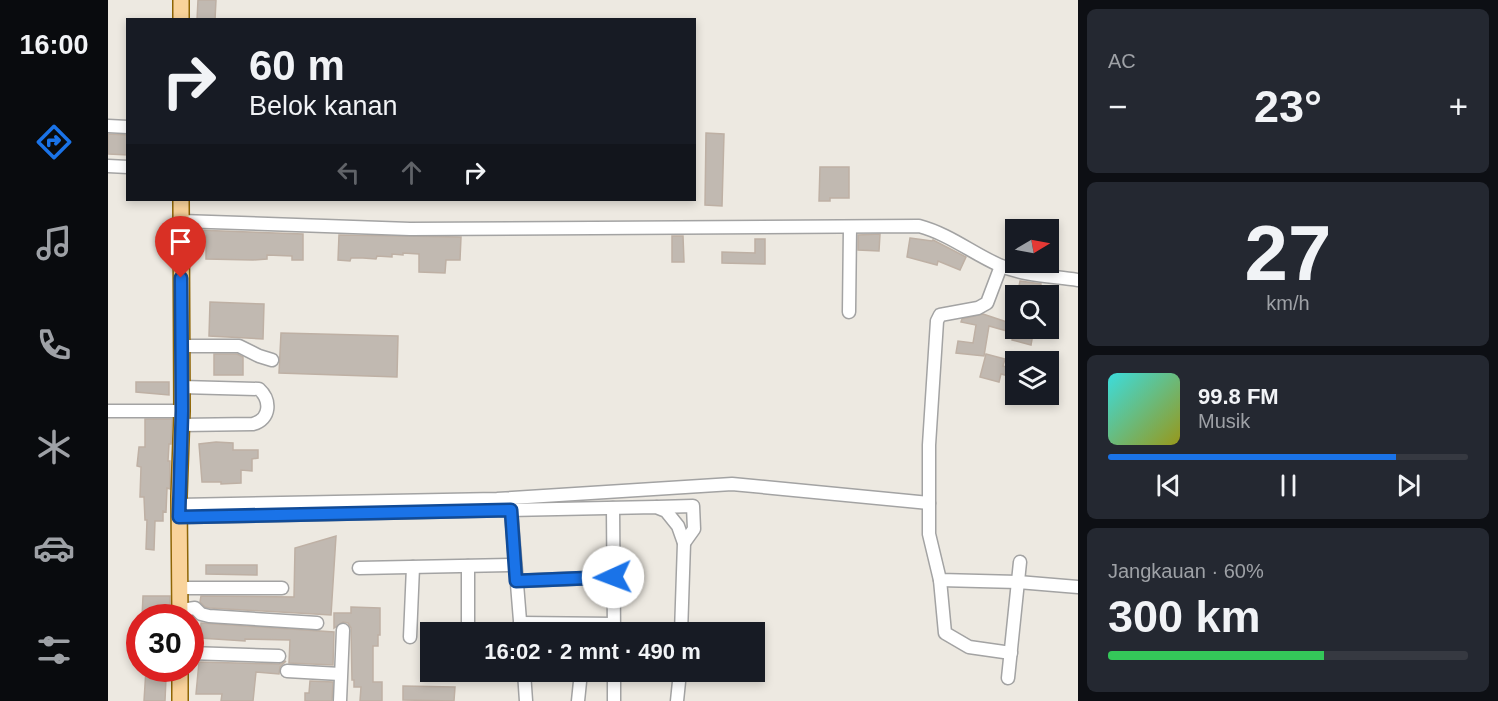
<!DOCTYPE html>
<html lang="id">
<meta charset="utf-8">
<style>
:root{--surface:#171b24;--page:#242831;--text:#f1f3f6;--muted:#9ea1a6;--line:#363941;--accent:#1a73e8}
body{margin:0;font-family:Arial,sans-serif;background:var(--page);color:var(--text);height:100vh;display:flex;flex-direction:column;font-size:22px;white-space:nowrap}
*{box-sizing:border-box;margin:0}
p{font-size:20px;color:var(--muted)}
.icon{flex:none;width:33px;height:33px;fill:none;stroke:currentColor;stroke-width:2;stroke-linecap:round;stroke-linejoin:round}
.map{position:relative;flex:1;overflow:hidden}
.side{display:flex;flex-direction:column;gap:9px;padding:9px;background:#0d0f14;width:420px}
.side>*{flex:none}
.top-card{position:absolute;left:18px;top:18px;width:570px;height:183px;border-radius:0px;box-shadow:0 3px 9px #0003;background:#171b24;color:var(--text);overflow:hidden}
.needle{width:39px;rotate:80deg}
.fabs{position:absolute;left:897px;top:219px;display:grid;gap:12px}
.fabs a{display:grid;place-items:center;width:54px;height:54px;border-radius:0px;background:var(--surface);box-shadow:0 3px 9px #0003;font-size:30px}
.speed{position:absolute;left:18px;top:604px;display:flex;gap:12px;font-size:30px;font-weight:700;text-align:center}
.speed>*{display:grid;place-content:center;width:78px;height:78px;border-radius:50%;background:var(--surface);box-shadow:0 3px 9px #0003;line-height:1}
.speed .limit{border:9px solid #d22;background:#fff;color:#111}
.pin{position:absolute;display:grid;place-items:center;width:51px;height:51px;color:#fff;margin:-62px -26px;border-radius:50% 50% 50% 0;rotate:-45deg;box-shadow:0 0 6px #0007}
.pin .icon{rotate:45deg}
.me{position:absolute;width:66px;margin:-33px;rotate:268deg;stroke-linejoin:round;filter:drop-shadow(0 0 4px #0008)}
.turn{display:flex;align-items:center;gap:21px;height:126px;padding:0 24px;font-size:27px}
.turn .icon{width:78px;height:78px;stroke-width:2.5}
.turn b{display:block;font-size:42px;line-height:51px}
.lanes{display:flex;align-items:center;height:57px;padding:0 24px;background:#0003;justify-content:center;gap:30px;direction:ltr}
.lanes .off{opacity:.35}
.big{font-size:45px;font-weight:700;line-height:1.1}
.side .card{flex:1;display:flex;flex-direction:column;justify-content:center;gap:9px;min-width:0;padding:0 21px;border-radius:9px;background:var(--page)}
.side .dial{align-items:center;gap:0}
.dial b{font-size:78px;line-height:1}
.song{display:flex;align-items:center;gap:18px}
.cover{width:72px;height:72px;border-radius:9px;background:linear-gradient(135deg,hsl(180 70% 55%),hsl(60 70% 35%))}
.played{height:6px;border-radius:3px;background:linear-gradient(90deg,var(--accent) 80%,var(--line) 80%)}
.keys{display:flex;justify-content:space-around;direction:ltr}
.heat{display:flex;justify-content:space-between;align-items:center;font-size:33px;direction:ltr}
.charge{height:9px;border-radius:4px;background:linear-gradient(90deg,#34c759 60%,var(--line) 0)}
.trip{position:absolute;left:312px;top:622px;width:345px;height:60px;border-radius:0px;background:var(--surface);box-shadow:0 3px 9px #0003;font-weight:700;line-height:60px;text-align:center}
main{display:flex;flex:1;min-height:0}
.dock{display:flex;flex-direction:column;width:108px;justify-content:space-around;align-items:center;background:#090b0e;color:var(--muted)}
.dock .icon{width:42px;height:42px}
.dock .on{color:var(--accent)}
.dock b{font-size:27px;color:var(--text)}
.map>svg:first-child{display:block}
.building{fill:#c1b9b1;stroke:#beb0a4;stroke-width:1.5}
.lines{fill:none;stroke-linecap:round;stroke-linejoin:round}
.minor-casing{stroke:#a3a3a3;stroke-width:15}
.major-casing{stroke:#8f6504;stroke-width:18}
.minor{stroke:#fff;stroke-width:12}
.major{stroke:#f9d39b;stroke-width:15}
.route-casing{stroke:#114b97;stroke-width:15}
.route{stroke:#1a73e8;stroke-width:10}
</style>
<main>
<nav class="dock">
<b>16:00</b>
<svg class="icon on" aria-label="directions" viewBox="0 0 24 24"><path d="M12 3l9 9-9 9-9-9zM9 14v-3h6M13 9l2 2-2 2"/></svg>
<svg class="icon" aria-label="music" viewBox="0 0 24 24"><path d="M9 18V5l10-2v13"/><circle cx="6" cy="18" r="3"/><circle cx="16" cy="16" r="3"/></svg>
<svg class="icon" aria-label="phone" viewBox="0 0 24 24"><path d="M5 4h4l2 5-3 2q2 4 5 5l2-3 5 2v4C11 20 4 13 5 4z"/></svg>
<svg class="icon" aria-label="climate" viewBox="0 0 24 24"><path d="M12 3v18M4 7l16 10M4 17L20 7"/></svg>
<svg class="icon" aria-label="car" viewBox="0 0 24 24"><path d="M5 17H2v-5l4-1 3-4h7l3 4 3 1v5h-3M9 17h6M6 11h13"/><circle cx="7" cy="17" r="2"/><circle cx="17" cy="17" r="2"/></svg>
<svg class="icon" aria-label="filters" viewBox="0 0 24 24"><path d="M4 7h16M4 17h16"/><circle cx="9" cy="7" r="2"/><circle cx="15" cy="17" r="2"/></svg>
</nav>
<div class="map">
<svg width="970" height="701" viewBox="0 0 970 701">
<rect width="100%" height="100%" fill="#ede9e1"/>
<g class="building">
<path d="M90,0h18l-1,20h-18z"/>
<path d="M598,133l18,1 -2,72 -17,-1z"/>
<path d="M0,134l20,1v20l-20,-1z"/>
<path d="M712,167h29v31h-19v3h-11z"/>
<path d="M87,230l108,4v26h-11v-4l-25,-1v4l-14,1 -47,-1v-23l-11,-1z"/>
<path d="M772,234l-1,17 -21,-1v-15z"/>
<path d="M231,235l122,2 -1,23h-14l-1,13 -26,-1v-18l-16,-1v2l-11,-1v3l-15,-1 -1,3 -13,-1h-12l-1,3 -12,-1z"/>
<path d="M564,236h11l1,26h-12z"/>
<path d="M802,238l22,3 1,-1 33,17 -6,13 -22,-9 -1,4 -30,-8z"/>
<path d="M647,239h10v25l-43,-1v-11l33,1z"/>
<path d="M912,281l21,3 -2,12h-22z"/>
<path d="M102,302l54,2 -1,35 -54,-3z"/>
<path d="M875,314l33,11v3h18l-3,17 -19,-5 2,-7 -25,-7 -5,30 -28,-3 2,-12 15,2 3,-18 -15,-3 1,-3z"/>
<path d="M173,333l117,3 -1,41 -118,-4z"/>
<path d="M106,354h23l6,3v18h-29z"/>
<path d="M878,354l19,5 -2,7 13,4v8l-15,-4 -2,8 -19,-5z"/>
<path d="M28,382h33v13l-33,-3z"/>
<path d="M37,419h27l-1,25h-2l-1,17h2v28l-3,-1 -1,24 -3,-1v10h-8l-1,29 -8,-1 1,-29h-2l-1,-23h-4l1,-30 -4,-1 2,-19h6z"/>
<path d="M108,442l17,1v7h25v8l-6,1v12l-11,-1v13l-20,1v-2h-19l-3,-38z"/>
<path d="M228,536l-5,79 -121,-7 -5,-1 -5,-5 1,-6 93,1 1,-49z"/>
<path d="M98,565h51v10l-51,-1z"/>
<path d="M35,596h27v21l-28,1z"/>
<path d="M243,607l29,1v27h-2v11h-5v36h9v19h-22l1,-14h-7v-7h-2l-1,-52 -3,-5 -5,-1 -9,6v-15h17z"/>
<path d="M93,623l133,9 -1,33 -44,-2 1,-23 -45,-1v2l-45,-3z"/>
<path d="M178,661l-6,6 -1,7 -23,-2 -3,29h-32l1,-7h-26l3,-32 80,2z"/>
<path d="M38,669h24v9h-4l-1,23h-21z"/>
<path d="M202,681l23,1 -1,19h-27v-8h4z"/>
<path d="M295,686l52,1 -1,14 -51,-1z"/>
</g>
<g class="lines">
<defs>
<g id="minor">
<path d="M0,126l20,1"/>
<path d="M0,166l20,1"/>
<path d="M73,221l229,8 509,-3c30,8 53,27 80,39 25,11 53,11 79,15"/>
<path d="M893,266l-14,37 -9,5 -38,7 -3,6 -8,124v89l11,46 78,2 60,5"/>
<path d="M741,312l1,-84"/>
<path d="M73,346h58l20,10 13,4"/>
<path d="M0,411h74"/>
<path d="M73,425l72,-1c18,-5 18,-24 6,-35l-77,-2"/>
<path d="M71,505l318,-6 235,-15 197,19"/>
<path d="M549,507l36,-1 1,23 -10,14"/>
<path d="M505,508l1,125"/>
<path d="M403,510l10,123"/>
<path d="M71,517l477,-10 10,4 12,15 6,17 -3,90"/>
<path d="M251,568l156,-3"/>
<path d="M832,580l5,53 24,14 42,6"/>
<path d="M409,581l96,-4"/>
<path d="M71,588h103"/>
<path d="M73,610l14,-2 6,6 8,2 108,7"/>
<path d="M412,623l94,1"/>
<path d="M360,633v-67"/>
<path d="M302,637l3,-70"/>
<path d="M82,653l89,3"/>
<path d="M179,671l53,3"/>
<path d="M416,672l2,29"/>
<path d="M506,672v29"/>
<path d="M900,678l12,-116"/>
<path d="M232,701l3,-71"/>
<path d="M470,701l3,-29"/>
<path d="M569,701l3,-29"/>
</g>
<g id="major">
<path d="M73,0v20"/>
<path d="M72,618l-1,-122 3,-85 -1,-211"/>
<path d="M72,701v-32"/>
</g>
</defs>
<use href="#minor" class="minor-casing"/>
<use href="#major" class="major-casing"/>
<use href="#minor" class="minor"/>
<use href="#major" class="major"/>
</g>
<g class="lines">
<defs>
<path id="route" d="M73,278l1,133 -3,106 332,-7 5,71 97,-4"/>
</defs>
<use href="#route" class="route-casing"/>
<use href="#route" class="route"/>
</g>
</svg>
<div class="fabs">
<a><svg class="needle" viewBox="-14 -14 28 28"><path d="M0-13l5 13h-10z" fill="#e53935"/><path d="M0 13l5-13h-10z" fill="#9ea1a6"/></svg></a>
<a><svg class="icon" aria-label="search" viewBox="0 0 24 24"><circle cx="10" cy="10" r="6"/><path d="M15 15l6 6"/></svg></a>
<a><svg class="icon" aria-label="layers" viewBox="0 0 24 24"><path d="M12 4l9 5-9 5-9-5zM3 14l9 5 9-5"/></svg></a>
</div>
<div class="speed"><div class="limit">30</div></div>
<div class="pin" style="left:73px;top:278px;background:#d93025"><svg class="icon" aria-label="arrive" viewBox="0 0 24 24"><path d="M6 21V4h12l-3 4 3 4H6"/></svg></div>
<svg class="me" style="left:505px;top:577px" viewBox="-20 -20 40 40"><circle r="19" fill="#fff"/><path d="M0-13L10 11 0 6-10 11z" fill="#1a73e8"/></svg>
<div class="trip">16:02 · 2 mnt · 490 m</div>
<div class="top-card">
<div class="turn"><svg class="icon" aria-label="right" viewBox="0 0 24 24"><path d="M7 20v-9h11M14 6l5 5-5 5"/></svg><div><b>60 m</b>Belok kanan</div></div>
<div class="lanes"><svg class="icon off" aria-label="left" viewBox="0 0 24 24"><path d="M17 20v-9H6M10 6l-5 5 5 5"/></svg><svg class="icon off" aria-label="ahead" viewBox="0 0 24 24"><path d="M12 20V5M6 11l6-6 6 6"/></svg><svg class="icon" aria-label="right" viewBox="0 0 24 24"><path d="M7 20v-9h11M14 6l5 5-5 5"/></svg></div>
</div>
</div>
<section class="side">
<div class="card"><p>AC</p>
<div class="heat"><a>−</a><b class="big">23°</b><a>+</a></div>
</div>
<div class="card dial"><b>27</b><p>km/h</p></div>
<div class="card">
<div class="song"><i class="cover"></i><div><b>99.8 FM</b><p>Musik</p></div></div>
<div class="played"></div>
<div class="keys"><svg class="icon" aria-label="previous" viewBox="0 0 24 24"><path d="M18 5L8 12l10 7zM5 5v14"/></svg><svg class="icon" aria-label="pause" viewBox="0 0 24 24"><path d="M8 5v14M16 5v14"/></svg><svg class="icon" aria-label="next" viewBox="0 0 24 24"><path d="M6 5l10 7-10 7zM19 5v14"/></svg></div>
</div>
<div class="card"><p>Jangkauan · 60%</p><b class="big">300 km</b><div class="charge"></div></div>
</section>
</main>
